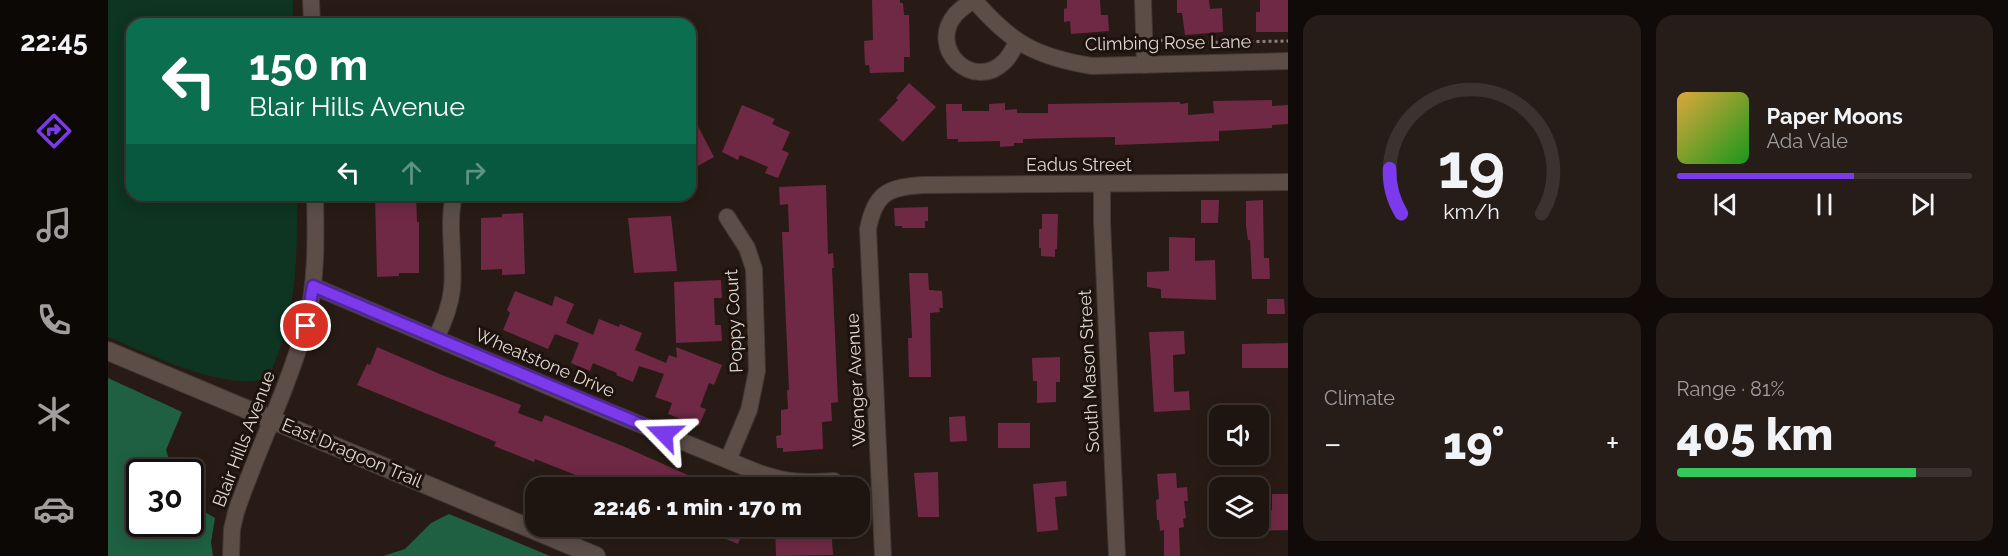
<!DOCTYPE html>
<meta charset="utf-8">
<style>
:root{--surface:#1e1410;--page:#261d19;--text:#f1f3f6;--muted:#a19e9f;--line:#3c3330;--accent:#7c3aed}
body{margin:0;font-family:Raleway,sans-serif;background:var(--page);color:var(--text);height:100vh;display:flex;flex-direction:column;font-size:22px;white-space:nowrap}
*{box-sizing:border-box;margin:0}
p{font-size:20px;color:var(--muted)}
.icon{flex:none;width:33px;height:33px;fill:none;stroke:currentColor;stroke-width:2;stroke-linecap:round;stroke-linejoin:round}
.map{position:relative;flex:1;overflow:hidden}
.panel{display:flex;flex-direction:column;gap:15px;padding:15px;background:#100b09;width:720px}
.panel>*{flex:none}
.hud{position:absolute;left:18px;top:18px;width:570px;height:183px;border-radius:18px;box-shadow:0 3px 15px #0003,0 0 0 2px var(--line);background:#0b6e4f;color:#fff;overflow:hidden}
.controls{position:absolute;left:1101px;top:405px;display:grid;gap:12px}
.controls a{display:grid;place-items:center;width:60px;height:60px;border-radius:12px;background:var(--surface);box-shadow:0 3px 15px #0003,0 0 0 2px var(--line);font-size:30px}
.speed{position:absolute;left:18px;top:459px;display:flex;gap:12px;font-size:30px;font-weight:700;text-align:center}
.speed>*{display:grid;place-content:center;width:78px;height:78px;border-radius:50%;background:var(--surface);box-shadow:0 3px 15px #0003,0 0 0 2px var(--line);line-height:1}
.speed .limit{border:3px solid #111;border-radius:9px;background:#fff;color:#111}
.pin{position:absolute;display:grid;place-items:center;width:51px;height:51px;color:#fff;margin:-26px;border:3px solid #fff;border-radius:50%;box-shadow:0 2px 6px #0007}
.me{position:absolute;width:66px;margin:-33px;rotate:292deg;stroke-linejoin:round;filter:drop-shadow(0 0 4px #0008)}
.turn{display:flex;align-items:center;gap:21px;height:126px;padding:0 24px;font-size:27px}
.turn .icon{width:78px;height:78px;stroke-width:2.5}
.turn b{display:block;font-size:42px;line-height:51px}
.lanes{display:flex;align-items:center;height:57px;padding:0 24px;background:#0003;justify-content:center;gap:30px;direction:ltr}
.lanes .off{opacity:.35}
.big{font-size:45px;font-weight:800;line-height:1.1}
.panel .tile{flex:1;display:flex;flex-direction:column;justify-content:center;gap:9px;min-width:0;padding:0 21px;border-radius:18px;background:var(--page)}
.panel .dial{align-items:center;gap:0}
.dial svg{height:156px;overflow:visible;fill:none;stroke:var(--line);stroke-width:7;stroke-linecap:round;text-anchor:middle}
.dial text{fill:var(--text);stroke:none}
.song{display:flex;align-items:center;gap:18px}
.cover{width:72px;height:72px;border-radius:9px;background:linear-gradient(135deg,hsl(40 70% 55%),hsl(120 70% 35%))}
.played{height:6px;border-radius:3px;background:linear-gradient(90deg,var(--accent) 60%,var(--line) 60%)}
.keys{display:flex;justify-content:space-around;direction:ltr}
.heat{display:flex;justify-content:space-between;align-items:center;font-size:33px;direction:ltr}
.charge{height:9px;border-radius:4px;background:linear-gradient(90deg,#34c759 81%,var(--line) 0)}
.panel .tiles{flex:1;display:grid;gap:15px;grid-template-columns:repeat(2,1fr)}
.trip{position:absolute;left:417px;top:477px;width:345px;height:60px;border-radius:18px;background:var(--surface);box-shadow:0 3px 15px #0003,0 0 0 2px var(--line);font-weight:800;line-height:60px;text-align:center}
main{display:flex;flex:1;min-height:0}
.dock{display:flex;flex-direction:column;width:108px;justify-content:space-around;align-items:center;background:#0c0806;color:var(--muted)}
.dock .icon{width:42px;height:42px}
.dock .on{color:var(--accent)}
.dock b{font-size:27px;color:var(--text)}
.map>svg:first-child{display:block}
.green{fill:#0e3422}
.forest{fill:#1f6042}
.building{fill:#6f2945}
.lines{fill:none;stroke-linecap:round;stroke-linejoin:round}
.minor-casing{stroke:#423734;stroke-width:18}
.tertiary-casing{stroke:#423734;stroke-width:20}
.path{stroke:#8c807b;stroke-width:3;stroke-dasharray:3 3;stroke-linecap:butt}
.minor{stroke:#5c4d47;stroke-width:16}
.tertiary{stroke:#5c4d47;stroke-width:18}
.route-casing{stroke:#51269a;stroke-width:15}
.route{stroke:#7c3aed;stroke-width:10}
.labels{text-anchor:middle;stroke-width:6;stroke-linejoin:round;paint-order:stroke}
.street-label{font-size:18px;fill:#dfd5d1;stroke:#1e120d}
</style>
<main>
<nav class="dock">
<b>22:45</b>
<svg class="icon on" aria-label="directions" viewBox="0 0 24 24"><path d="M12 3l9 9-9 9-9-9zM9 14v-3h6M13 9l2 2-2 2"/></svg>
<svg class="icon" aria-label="music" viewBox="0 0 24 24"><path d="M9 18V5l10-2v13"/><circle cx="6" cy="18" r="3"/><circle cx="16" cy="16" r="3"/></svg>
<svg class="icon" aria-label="phone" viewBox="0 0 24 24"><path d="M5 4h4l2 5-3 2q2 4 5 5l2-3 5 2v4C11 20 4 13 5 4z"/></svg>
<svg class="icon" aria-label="climate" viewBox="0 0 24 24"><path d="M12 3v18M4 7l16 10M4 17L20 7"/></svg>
<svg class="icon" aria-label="car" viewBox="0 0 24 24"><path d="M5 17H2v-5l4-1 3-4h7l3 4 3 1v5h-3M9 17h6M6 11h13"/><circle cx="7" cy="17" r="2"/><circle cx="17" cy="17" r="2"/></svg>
</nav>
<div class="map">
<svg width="1180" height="556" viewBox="0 0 1180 556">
<rect width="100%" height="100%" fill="#281b15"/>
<path class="green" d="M0,0h185v24h-161v171h165c1,64 -1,125 -29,183 -45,14 -117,-24 -160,-41z"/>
<g class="forest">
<path d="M0,378l74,34 -16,38 7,22h-33v52h50l1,-20 24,14 -4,24 2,14h-105z"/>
<path d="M341,514l101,42h-167l22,-7 26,-26z"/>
</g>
<g class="building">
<path d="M764,0h28v3h3l1,12h5l1,42h-6v15l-34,1 -1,-8h-4l-1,-24 9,-1z"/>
<path d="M959,0h33l1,15h7l1,16 -38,3 -1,-13 -6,1v-13l3,-1z"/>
<path d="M1069,0h32l1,9 12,-1 1,24 -38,3 -3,-22h-5z"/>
<path d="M1152,0h28v32h-32v-20h4z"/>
<path d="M801,83l27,24 -33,35 -24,-22 19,-20 -2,-2z"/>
<path d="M1164,100v6l16,-1v19l-16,1v3l-53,3v10l-104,4v-8l-58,1 -34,1v4h-9v3l-14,1v-6l-42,1v-3h-11l-1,-35h16v7h27v-7l16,-1v7l12,-1v4h31v-9l132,-2v2l8,-1v12l26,-2 -1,-12z"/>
<path d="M634,105l33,14 -3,5 18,8 -8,18 7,3 -11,25 -13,-5 3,-6 -28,-12 -2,5 -16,-8z"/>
<path d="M582,111l24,46 -18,10 -6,-11z"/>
<path d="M718,185l2,69 5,-1 1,15h-2l6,134 -7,1 1,18 -10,1 1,27 -40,3v-4h-6l-1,-12 5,-1v-25l7,-1 -1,-19h2l-7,-158h7l-1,-28 -8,1 -1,-18z"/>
<path d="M267,195h41l1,27h2v51h-20v3l-22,1z"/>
<path d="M1093,200h18l-1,23h-17z"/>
<path d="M1155,200l1,58h5l1,21h-18l-2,-39h-2l-2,-14v-25z"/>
<path d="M820,207v14h-3v7h-23v-2h-7l-1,-18z"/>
<path d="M415,213l2,61 -23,1v-6l-21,1v-52l21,-1v-3z"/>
<path d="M934,214h16l-1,35h-2v8l-14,-1v-8h-2v-19h3z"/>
<path d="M563,216l6,55 -43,2 -6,-55z"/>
<path d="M1061,237l26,1v23l20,-1 1,40 -55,-2v-9l-14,-2v-15l22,-1z"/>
<path d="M801,273h19l1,17 13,1 1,17h-4l1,4 -10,1 1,64h-22l-1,-39h4z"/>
<path d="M613,280l1,18h-8l1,27h6l1,16 -46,2 -2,-61z"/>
<path d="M407,291l37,15 3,-10 19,8 -8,19 27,12 6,-16 20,8 1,-3 22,9 -7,17 31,13 3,-8 8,3 -1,-11 46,18 -8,20 -5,-2 -9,24 6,2 -7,17 -31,-12 4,-11 -17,-6 9,-23 -25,-8 -6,16 -17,-7 1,-2 -24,-10 -3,8 -19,-8 8,-20 -24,-9 -7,15 -45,-19 7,-17 -3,-3z"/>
<path d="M1159,299h17l1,15h-18z"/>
<path d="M1076,331l1,23 -12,1 1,37 15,-1 1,19 -36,2 -5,-80z"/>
<path d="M1180,343v25h-46v-24z"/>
<path d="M269,347l65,28 79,30 -3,8 24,9 3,-7 80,32 92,41 -111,-1 -71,-28 -1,3 -40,-16 2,-4 -139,-57 10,-21 3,1z"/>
<path d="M952,357v25h-4v20l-19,1v-22h-4l-1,-23z"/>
<path d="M857,416l2,25 -17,1 -1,-25z"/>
<rect x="890" y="423" width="32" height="25"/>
<path d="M830,472l1,45h-21l-4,-44z"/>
<path d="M1068,473l1,15 10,-1 1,14h-4l2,17 -3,1 1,8 -5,1 1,28h-16v-26l-4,1 -1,-11h-2l-1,-20 3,-1 -2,-25z"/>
<path d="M958,481l1,15 -12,1 3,33 -21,2 -4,-48z"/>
<path d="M1164,494h16v36l-29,1 -1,-20 14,-1z"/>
<path d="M618,526h19l-7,18 -17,-7z"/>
<path d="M667,526h56l2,29 -57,1z"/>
</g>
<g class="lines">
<defs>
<g id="minor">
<path d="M203,0l1,24"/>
<path d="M865,0c-5,4 -13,9 -18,15 -28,34 19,78 50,46 5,-5 9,-13 12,-19"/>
<path d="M866,0c37,43 62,57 118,66l196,-5"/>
<path d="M1035,0l2,65"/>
<path d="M994,184v37l15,335"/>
<path d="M619,217l20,31 7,21 3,102 -8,39 -21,50"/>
<path d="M205,286l265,113 181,74c29,10 45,10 75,8"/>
<path d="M328,338c8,-16 14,-31 16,-49 3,-31 -5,-63 2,-94"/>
<path d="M123,556l1,-27 4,-17c21,-62 51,-121 69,-185 12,-42 11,-88 10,-132"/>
<path d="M775,556l-15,-327c7,-36 20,-42 55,-44l365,-3"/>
</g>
<path id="tertiary" d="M0,351l488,205"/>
</defs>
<use href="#minor" class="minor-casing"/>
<use href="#tertiary" class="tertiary-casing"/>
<path class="path" d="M1053,40l9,3 118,-2"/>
<use href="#minor" class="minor"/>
<use href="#tertiary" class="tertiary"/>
</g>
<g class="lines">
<defs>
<path id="route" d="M198,326l7,-40 351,148"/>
</defs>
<use href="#route" class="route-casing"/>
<use href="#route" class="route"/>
</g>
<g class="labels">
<g class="street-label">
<text transform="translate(1060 43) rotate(-1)" y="6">Climbing Rose Lane</text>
<text x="971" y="171">Eadus Street</text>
<text transform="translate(626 321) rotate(-93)" y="6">Poppy Court</text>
<text transform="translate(437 363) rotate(23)" y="6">Wheatstone Drive</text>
<text transform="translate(981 371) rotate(-93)" y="6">South Mason Street</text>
<text transform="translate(748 380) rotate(-93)" y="6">Wenger Avenue</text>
<text transform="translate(136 439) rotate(-69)" y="6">Blair Hills Avenue</text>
<text transform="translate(244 453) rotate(23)" y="6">East Dragoon Trail</text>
</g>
</g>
</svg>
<div class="controls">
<a><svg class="icon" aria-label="sound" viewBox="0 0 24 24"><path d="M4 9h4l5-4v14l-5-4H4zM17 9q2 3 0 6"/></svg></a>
<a><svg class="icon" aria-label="layers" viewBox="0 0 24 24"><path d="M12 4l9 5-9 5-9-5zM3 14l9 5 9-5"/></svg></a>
</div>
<div class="speed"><div class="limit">30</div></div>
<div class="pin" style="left:198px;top:326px;background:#d93025"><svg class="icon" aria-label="arrive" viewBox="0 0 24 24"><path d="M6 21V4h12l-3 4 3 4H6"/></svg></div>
<svg class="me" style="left:556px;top:434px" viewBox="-20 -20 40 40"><path d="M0-17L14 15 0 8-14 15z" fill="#7c3aed" stroke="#fff" stroke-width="4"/></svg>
<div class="trip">22:46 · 1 min · 170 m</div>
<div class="hud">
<div class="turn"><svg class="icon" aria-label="left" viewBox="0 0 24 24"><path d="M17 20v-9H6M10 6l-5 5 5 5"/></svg><div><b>150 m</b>Blair Hills Avenue</div></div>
<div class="lanes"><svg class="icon" aria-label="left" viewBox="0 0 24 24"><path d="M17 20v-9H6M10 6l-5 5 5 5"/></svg><svg class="icon off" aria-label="ahead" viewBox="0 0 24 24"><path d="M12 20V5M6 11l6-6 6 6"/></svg><svg class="icon off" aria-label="right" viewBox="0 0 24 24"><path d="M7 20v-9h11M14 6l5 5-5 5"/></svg></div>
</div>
</div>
<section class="panel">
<div class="tiles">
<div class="tile dial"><svg viewBox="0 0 100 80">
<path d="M14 69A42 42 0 1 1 86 69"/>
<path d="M14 69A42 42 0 0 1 8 46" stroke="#7c3aed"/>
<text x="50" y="56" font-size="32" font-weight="700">19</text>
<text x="50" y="72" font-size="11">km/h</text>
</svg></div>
<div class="tile">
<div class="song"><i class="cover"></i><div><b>Paper Moons</b><p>Ada Vale</p></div></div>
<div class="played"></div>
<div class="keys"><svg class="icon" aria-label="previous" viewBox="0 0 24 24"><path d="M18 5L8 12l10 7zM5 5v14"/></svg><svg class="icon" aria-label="pause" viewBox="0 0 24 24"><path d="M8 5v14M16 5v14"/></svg><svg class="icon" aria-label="next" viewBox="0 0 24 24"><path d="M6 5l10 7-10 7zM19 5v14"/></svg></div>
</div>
<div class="tile"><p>Climate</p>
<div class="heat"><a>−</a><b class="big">19°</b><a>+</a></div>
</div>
<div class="tile"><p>Range · 81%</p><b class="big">405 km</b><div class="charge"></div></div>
</div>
</section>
</main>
